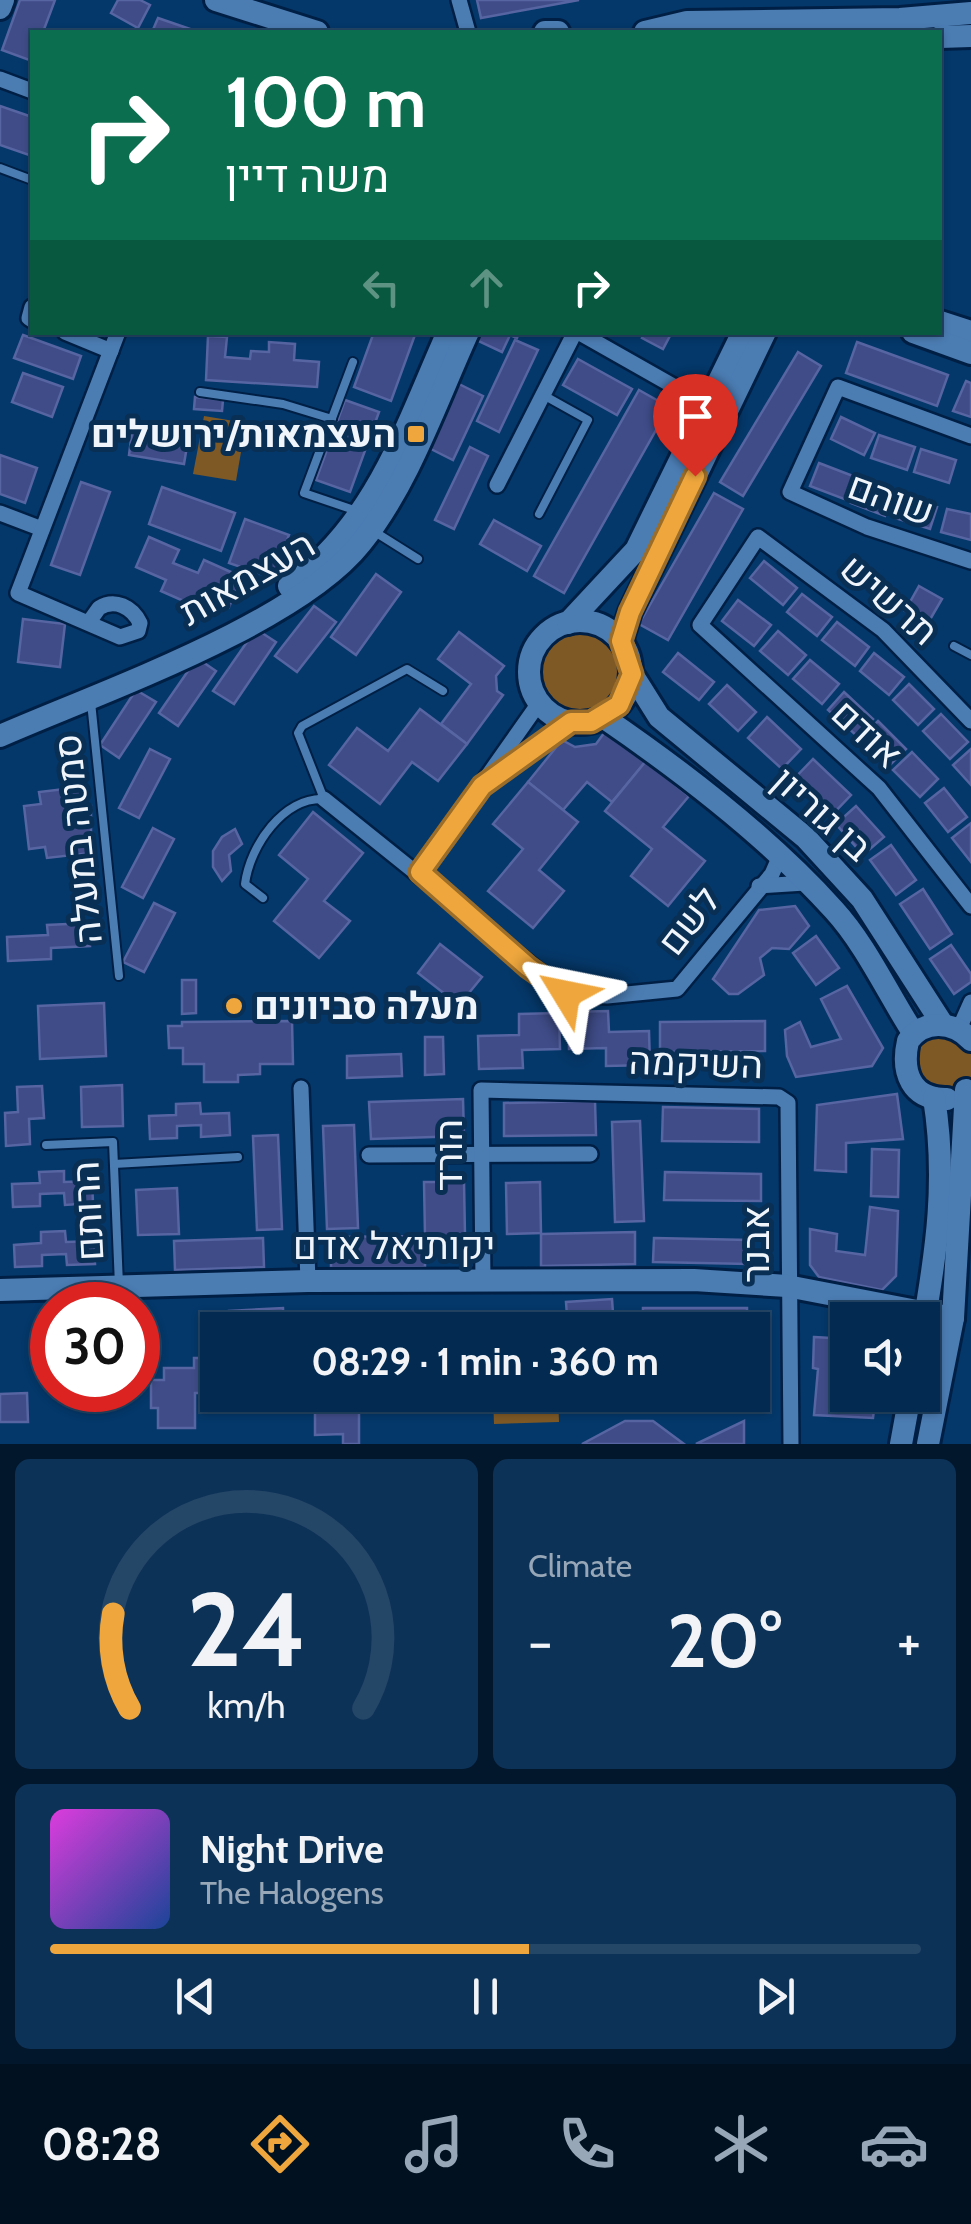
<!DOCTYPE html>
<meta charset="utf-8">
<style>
:root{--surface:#032a50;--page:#0d3257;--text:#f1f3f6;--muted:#97a7b7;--line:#244667;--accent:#efa73d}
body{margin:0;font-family:Cabin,Heebo,sans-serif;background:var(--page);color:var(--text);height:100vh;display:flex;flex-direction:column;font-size:38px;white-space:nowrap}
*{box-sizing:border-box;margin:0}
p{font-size:32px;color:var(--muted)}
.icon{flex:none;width:55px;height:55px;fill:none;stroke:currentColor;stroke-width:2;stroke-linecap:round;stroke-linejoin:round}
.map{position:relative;height:1444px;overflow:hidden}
.panel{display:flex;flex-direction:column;gap:15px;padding:15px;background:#02172c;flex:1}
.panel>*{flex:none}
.banner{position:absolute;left:30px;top:30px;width:912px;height:305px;border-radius:0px;box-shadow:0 2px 8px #0004,0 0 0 2px var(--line);background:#0b6e4f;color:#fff;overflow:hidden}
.buttons{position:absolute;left:830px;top:1302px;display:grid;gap:20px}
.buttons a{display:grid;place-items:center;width:110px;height:110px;border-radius:0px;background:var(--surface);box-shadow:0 2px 8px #0004,0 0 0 2px var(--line);font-size:50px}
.speed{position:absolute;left:30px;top:1282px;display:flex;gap:20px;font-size:50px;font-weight:700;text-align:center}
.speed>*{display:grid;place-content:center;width:130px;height:130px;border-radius:50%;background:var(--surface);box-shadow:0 2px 8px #0004,0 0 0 2px var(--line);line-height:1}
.speed .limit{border:15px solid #d22;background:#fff;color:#111}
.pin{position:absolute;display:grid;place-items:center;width:85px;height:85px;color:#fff;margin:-102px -42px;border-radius:50% 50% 50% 0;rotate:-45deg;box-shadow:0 0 10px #0007}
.pin .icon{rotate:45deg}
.me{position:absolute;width:110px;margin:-55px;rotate:305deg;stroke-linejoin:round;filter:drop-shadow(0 0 8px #0008)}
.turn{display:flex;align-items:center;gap:35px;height:210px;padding:0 30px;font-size:45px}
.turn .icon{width:130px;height:130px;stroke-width:2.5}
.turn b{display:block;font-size:70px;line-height:85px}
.lanes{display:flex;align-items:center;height:95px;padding:0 30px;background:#0003;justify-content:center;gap:50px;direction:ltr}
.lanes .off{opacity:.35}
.big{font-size:75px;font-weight:800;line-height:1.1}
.panel .card{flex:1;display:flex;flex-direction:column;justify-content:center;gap:15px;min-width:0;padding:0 35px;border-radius:15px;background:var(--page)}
.panel .dial{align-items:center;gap:0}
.dial svg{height:260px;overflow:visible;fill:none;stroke:var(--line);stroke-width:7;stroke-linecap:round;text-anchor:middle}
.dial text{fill:var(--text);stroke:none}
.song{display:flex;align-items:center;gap:30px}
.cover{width:120px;height:120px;border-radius:15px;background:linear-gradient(135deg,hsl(300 70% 55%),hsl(220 70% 35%))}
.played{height:10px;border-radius:5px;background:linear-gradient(90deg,var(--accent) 55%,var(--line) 55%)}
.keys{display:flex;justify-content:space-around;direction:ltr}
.heat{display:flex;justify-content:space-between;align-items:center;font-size:55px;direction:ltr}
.panel .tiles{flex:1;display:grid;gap:15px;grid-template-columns:1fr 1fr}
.card:last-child{grid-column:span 2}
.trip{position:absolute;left:200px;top:1312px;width:570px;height:100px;border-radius:0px;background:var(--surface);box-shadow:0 2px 8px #0004,0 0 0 2px var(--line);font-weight:800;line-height:100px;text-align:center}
.tabs{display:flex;height:160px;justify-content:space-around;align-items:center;background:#011120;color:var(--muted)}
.tabs .icon{width:70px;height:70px}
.tabs .on{color:var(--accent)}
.tabs b{font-size:45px;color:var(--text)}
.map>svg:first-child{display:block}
.green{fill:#7e5926}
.building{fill:#3f4c88;stroke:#5765a3;stroke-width:2.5}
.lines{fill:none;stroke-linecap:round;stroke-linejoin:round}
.lane-casing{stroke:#001f44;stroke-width:12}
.street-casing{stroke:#001f44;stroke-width:20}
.secondary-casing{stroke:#001f44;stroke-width:28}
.lane{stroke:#4b7cb2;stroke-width:8}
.street{stroke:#4b7cb2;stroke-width:15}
.secondary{stroke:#4b7cb2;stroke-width:22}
.route-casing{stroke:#9b6d28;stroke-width:25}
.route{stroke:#efa73d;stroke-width:18}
.poi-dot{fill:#efa73d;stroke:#092f54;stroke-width:4}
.labels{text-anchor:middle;stroke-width:10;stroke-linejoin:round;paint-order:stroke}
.poi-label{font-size:38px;font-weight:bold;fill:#f0f5fb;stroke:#092f54;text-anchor:end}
.street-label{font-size:38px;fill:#f0f5fb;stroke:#092f54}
</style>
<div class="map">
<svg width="971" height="1444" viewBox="0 0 971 1444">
<rect width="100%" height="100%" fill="#04386a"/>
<g class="green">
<path d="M204,416l42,7 -10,58 -43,-7z"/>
<circle cx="580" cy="672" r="49"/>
<path d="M924,1030l47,12v40l-11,10 -37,1 -13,-50z"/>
<path d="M493,1395h65l1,27 -65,2z"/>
</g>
<g class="building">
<path d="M20,0h35l-12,32h-11v29l-30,-11z"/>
<path d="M118,0h22l10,5 -12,23 -27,-15z"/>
<path d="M477,0h102l-98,18z"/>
<path d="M158,18l35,12 -1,2h-40z"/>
<path d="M0,106l32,11v39l-32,-11z"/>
<path d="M374,332h42l-25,69 -37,-14z"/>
<path d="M477,332h42l-2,6 -7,-3 -8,17 -28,-13z"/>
<path d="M645,332h27l-9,17 -21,-11z"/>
<path d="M23,335l58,21 -8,23 -59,-21z"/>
<path d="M208,336l19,1 -2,20 25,2 1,-8 18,1v-10l26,2 -1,16 25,2 -2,25 -111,-7z"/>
<path d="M515,340l23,10 -39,82 -22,-11z"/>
<path d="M857,342l91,33 -11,31 -91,-33z"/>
<path d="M798,352l23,14 -78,130 -23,-14z"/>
<path d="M578,359l54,30 -15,26 -54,-30z"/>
<path d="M23,373l40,14 -11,30 -40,-15z"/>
<path d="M966,381l5,2v34l-18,-6z"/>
<path d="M459,384l24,12 -30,64 -24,-12z"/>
<path d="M639,390l30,17 -105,186 -30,-17z"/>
<path d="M195,397l28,3 -1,11 -28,-2z"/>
<path d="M345,400l34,12 -29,80 -34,-12z"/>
<path d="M841,417l34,16 -11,22 -33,-16z"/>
<path d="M132,432l56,8 -4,24 -55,-9z"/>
<path d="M879,435l36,12 -8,23 -36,-12z"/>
<path d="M470,447l18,9 -34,73 -19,-9z"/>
<path d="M921,449l35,11 -7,23 -35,-11z"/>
<path d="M0,455l37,13 -12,35 -25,-9z"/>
<path d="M819,463l34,13 -9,23 -34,-13z"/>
<path d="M860,479l35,13 -10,24 -34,-13z"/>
<path d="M81,482l29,10 -30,83 -29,-10z"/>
<path d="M162,487l73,26 -14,38 -72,-27z"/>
<path d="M714,493l29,16 -75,131 -29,-16z"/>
<path d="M902,497l35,10 -7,22 -35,-11z"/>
<path d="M947,509l24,5v26l-30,-8z"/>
<path d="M245,519l44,16 -16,43 -44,-15z"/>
<path d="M494,520l47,26 -14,25 -47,-27z"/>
<path d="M149,537l30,13 -6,13 25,10 6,-13 38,17 -13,30 -29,-13 -5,12 -34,-15 5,-11 -30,-13z"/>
<path d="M764,561l33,27 -14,17 -33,-27z"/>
<path d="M376,574l25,18 -45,63 -25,-18z"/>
<path d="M919,586l23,13 -14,24 -23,-12z"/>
<path d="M802,594l30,23 -15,19 -30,-24z"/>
<path d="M738,600l33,25 -17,21 -32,-25z"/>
<path d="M314,606l22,16 -39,50 -22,-16z"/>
<path d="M23,619l42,5 -5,43 -42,-5z"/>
<path d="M837,622l32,25 -14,19 -33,-26z"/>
<path d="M256,629l20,13 -42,62 -21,-13z"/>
<path d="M778,631l28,24 -18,20 -28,-24z"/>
<path d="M459,632l45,34 -8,10 1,15 6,4 -36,49 -26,-20 30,-40 -33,-25z"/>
<path d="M678,653l36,29 -15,18 -36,-28z"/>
<path d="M874,653l30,24 -15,18 -29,-24z"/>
<path d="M197,658l19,13 -38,55 -19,-13z"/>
<path d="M810,660l29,24 -17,20 -29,-25z"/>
<path d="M909,684l25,25 -16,16 -25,-25z"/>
<path d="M727,685l29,27 -18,19 -29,-27z"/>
<path d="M136,690l20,12 -37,56 -19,-13z"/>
<path d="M844,692l29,27 -16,17 -29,-26z"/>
<path d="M420,709l47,35 -29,37 -26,-19 -32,42 -51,-39 28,-37 31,23z"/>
<path d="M941,714l27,28 -18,17 -27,-28z"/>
<path d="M767,717l34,32 -19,20 -34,-31z"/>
<path d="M878,721l28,28 -17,17 -28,-28z"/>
<path d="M607,729l39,32 -34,41 -25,-20 -24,28 -35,-28 34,-42 13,7 21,-3z"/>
<path d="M150,749l20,10 -31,59 -20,-10z"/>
<path d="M971,749v36l-18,-20z"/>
<path d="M912,752l26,27 -18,18 -27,-27z"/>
<path d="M813,759l38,36 -21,22 -38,-36z"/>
<path d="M646,761l43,35 -26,31 42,34 -37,45 -37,-30 21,-27 -47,-38z"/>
<path d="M528,782l50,40 -39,48 25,21 -31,37 -45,-37 35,-42 -30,-25z"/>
<path d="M82,787l2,20 7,-1v47l-44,5 -2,-11 -16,2 -5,-43 17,-2 -2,-12z"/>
<path d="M944,788l23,29 -19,15 -23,-29z"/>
<path d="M856,806l28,31 -21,18 -27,-31z"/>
<path d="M313,812l50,41 -39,48 26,20 -31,37 -45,-37 34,-42 -29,-24z"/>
<path d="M971,823v39l-19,-24z"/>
<path d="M153,828l21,11 -31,59 -21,-11z"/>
<path d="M235,829l7,15 -13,11 2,16 -9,10 -9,-14v-16l9,-14z"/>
<path d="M891,845l25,35 -20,15 -26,-35z"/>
<path d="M923,889l29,45 -22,15 -30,-45z"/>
<path d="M154,903l21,10 -31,59 -21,-10z"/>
<path d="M795,906l14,20 -20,23 -17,-1 -12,10 4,17 -26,19h-9l-16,-15 46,-69z"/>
<path d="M89,923l1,23 -39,2v11l-43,2 -1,-24 41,-2 -1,-10z"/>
<path d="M816,936l23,32 -23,17 -23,-32z"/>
<path d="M440,944l42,33 -23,28 -41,-32z"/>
<path d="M951,945l20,29v8l-17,12 -24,-35z"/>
<path d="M182,980h14v33l-14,1z"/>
<path d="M847,986l36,62 -11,18 -76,11 -9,-21 -2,-26 15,-8 11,25 30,-8 -20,-40z"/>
<path d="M104,1003l2,53 -66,3 -2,-53z"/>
<path d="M608,1011l1,21 40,-1 1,34 -44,1v-18l-37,1 -1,-37z"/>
<path d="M559,1013l1,36 -38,1 1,18 -44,1 -1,-33 41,-1v-21z"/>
<path d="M292,1021l1,43h-33v10l-22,1v7h-34v-18h-21v-16h-14l-1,-22h14v-4z"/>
<path d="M765,1021v30l-105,1v-30z"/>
<path d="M425,1037h18l1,37 -19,1z"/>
<path d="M401,1054l1,22 -55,2v-22z"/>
<path d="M122,1085l1,41 -41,1 -1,-40z"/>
<path d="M42,1086l2,32 -15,1 1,25 -24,2 -1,-33 13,-1 -1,-25z"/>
<path d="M897,1094l6,45 -57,4v29l-31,-2 2,-65z"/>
<path d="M463,1099l1,37 -93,3 -2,-37z"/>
<path d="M595,1101l1,34 -92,1v-33z"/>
<path d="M200,1103l1,11 28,-1 1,22 -29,2v-12l-24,1v12l-27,1 -1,-23 27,-1v-11z"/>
<path d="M663,1107l96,2v33l-97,-1z"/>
<path d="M640,1121l4,100 -29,1 -3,-100z"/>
<path d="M354,1125l4,103 -31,1 -4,-103z"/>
<path d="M278,1135l4,94 -25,1 -4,-94z"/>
<path d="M872,1149l27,1 -1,47 -27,-1z"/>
<path d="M64,1171v11l28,-1 1,22 -28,2 -1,-12 -24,1v12l-27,1 -1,-23 28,-1 -1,-11z"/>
<path d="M665,1172l96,2v27l-97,-1z"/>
<path d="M424,1182h40l1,53 -40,1z"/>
<path d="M540,1182l1,51 -34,1 -1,-51z"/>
<path d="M177,1188l2,46 -41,1 -2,-45z"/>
<path d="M870,1207l28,4 -2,65 -14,14 -63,-13 -9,-12v-36l27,5 -1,17 29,4z"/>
<path d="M65,1231l1,11 28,-1 1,23 -28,1 -1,-11 -24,1v11l-27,1 -1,-22 27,-2v-11z"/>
<path d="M635,1232v32l-94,2v-32z"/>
<path d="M425,1236v31l-94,1v-31z"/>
<path d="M263,1238l1,29 -89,3 -1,-29z"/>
<path d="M654,1238l95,2v24l-96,-2z"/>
<path d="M612,1299l2,28 -46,3 -2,-28z"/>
<path d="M283,1308l1,22h-53l-2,-19z"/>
<rect x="643" y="1308" width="104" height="22"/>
<path d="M470,1317l1,13h-108v-12z"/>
<path d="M814,1337l34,2v56h28l-3,23 -59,-3 4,-46 -5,-1z"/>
<path d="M194,1358h24v35h-23v35h-37v-20h-7v-28h13v-12h30z"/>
<path d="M27,1393l1,29h-28v-28z"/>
<path d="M315,1395h44v49h-16v-10l-28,1z"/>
<path d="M368,1395h103v7l-103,1z"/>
<rect x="664" y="1395" width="36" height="8"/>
<path d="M710,1395h40v6l-40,1z"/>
<path d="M625,1421h28l31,23h-102z"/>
<path d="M744,1421v23h-48z"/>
</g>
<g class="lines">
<defs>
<g id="lane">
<path d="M0,168l32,12"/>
<path d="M353,362l-49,131 53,18"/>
<path d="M200,392l83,12 49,15"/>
<path d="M539,514l49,-94 -43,-24"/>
<path d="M375,532l43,27"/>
<path d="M954,646l17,9"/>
<path d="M91,702l28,274"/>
<path d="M263,898l-18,-14c5,-39 39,-87 79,-85l-26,-66 4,-7 105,-57 36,22"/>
<path d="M46,1145l67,-3 6,143"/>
<path d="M114,1164l124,-7"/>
</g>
<g id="street">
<path d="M459,0l9,32"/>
<path d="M0,79l32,12"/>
<path d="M32,307l-3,11 3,2"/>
<path d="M65,332l46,19"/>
<path d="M578,332l127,72"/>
<path d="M971,436l-133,-49 -48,105 77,35 104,34"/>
<path d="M497,485l78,-153"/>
<path d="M0,513l42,16"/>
<path d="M89,622l10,-14c16,-10 33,-1 41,15l-2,8 -18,6 -102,-44 100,-261"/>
<path d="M971,721l-88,-91 -125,-93 -58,88 179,163 92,118"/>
<path d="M494,778l77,-56"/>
<path d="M324,799l243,195 40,2 70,-7 95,-115 7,-16"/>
<path d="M420,872l119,-169"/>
<path d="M759,886l46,-3"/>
<path d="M959,1029l12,-27"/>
<path d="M301,1088l7,193"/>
<path d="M369,1155l221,-1"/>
<path d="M483,1280l-2,-190 298,7 9,6 3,341"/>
</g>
<g id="secondary">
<path d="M216,0l101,32"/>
<path d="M0,8l3,-8"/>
<path d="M545,32h13"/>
<path d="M645,32l42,-10 213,-3 71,-6"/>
<path d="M940,37l31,-1"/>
<path d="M940,322l31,10"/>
<path d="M913,332l58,21"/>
<path d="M289,586c87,-62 117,-160 159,-254"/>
<circle cx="580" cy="672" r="51"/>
<path d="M568,623l68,-73 107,-218"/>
<path d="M621,641l9,-29 135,-280"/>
<path d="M632,674l27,43 147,121 56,61 81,126"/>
<path d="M603,717c79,54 167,122 231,193 32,35 54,84 80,124"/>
<path d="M0,736c98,-43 297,-112 361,-193 48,-60 75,-141 107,-211"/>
<path d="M947,1099c-36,1 -46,-27 -39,-58 16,-22 45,-20 63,-1"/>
<path d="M0,1290l308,-9 386,-1 93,6 166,32"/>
<path d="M923,1328c14,-79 24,-150 11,-230"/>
<path d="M901,1444l9,-49"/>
<path d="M928,1444l25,-126 13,-228"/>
</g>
</defs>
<use href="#lane" class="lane-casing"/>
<use href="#street" class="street-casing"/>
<use href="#secondary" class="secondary-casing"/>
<use href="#lane" class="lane"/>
<use href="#street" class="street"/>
<use href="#secondary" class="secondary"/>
</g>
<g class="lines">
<defs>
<path id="route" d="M566,994l-38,-27 -108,-95 62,-86 89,-64h20l28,-17 13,-31 -11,-33 9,-29 65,-136"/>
</defs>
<use href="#route" class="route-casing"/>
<use href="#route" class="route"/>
</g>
<g class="poi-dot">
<rect x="406" y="424" width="20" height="20" rx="5"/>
<circle cx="234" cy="1006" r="10"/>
</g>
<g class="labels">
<g class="poi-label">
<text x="396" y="447">העצמאות/ירושלים</text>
<text x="254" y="1019" text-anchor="start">מעלה סביונים</text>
</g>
<g class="street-label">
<text transform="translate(891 499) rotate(20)" y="13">שוהם</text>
<text transform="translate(247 578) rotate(-30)" y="13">העצמאות</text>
<text transform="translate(889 600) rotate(41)" y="13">תרשיש</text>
<text transform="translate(867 734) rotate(43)" y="13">אודם</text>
<text transform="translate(822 814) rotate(42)" y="13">בן גוריון</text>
<text transform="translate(78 839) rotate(-96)" y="13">סמטה במעלה</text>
<text transform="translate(689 921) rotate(-52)" y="13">לשם</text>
<text transform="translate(696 1063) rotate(2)" y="13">השיקמה</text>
<text transform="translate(449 1155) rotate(-90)" y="13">הורד</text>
<text transform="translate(88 1211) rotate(-93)" y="13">הרותם</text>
<text transform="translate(756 1244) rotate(-90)" y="13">אבנר</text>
<text x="394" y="1259">יקותיאל אדם</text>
</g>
</g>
</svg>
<div class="buttons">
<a><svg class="icon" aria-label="sound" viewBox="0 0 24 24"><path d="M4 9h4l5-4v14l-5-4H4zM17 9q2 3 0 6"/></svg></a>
</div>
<div class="speed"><div class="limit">30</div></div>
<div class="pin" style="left:695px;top:476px;background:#d93025"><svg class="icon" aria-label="arrive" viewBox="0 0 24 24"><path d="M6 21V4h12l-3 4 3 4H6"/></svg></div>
<svg class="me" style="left:566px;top:994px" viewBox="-20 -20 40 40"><path d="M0-17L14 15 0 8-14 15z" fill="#efa73d" stroke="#fff" stroke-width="4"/></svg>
<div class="trip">08:29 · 1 min · 360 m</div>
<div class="banner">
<div class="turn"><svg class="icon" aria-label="right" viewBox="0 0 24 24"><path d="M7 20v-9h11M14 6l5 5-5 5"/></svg><div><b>100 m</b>משה דיין</div></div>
<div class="lanes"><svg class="icon off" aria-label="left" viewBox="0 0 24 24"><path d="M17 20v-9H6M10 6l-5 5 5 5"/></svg><svg class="icon off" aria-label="ahead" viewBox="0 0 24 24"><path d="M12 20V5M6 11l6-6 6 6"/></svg><svg class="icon" aria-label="right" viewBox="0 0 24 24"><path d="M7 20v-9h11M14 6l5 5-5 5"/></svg></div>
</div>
</div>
<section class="panel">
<div class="tiles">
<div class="card dial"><svg viewBox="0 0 100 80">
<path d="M14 69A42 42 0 1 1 86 69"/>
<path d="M14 69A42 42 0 0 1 9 40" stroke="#efa73d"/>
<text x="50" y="56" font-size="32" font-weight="700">24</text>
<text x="50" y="72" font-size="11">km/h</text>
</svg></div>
<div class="card"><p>Climate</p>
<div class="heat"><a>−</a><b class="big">20°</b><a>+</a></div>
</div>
<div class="card">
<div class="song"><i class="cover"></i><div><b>Night Drive</b><p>The Halogens</p></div></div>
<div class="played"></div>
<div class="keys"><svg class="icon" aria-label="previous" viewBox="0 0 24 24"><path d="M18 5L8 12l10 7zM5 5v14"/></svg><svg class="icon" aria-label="pause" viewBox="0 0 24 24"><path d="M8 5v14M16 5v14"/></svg><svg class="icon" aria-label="next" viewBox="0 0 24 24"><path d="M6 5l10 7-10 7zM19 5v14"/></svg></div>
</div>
</div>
</section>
<nav class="tabs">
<b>08:28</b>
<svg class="icon on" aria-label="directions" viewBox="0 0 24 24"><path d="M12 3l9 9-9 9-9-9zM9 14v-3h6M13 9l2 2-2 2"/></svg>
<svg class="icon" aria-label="music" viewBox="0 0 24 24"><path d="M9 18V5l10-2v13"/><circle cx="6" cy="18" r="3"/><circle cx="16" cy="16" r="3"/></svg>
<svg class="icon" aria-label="phone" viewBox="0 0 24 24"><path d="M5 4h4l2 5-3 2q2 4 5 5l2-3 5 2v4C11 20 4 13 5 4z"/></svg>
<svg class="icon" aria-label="climate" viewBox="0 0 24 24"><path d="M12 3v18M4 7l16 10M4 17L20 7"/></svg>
<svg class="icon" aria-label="car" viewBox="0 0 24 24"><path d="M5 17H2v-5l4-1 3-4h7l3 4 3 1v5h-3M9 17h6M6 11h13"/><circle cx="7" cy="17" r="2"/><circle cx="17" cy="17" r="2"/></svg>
</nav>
